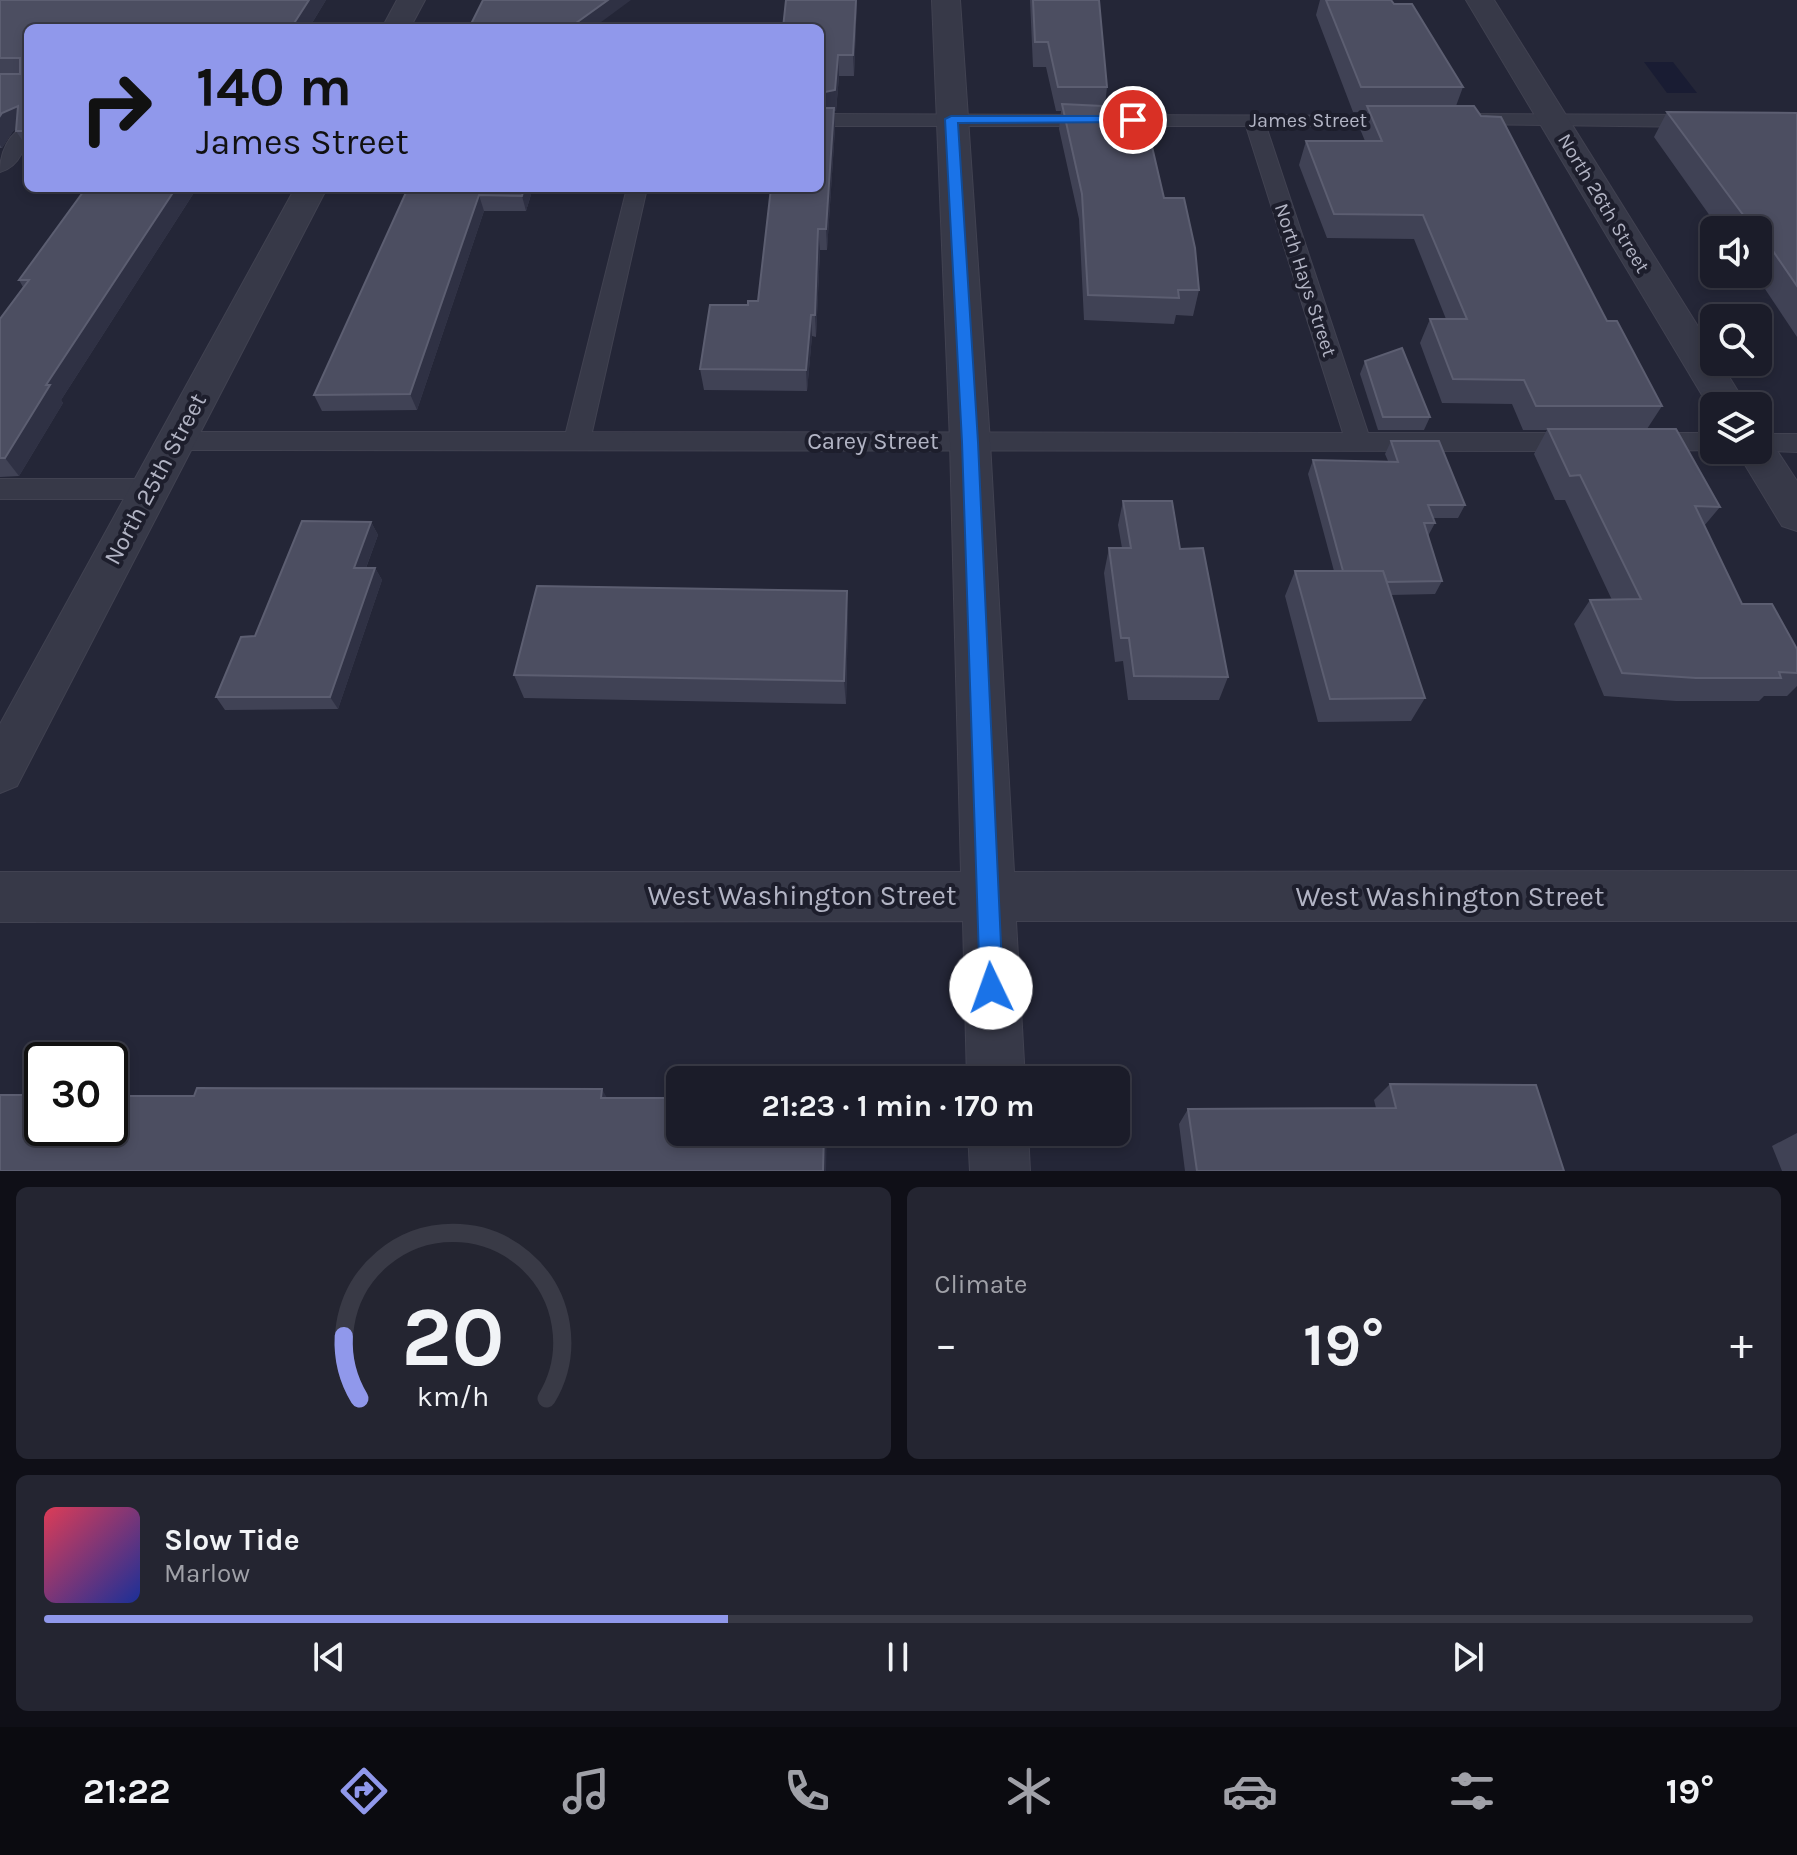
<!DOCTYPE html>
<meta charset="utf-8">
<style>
:root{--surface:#1b1c29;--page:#242531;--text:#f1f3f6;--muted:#a0a1a8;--line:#393a46;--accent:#9098eb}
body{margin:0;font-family:Karla,sans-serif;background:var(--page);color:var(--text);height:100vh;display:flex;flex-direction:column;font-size:30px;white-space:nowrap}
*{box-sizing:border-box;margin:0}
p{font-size:26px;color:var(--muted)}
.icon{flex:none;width:44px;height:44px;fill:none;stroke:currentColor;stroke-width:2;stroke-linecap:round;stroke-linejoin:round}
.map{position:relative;height:1171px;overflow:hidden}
.side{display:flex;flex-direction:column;gap:16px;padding:16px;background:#0f0f17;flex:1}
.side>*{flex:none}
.guide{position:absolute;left:24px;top:24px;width:800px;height:168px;border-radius:12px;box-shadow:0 4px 12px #0003,0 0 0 2px var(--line);background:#9098eb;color:#111;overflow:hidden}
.fabs{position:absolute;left:1700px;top:216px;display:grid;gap:16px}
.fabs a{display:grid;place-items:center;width:72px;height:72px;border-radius:12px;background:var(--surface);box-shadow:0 4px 12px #0003,0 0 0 2px var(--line);font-size:40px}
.speed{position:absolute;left:24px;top:1042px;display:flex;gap:16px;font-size:40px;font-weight:700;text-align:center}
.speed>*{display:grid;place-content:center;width:104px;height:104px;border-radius:50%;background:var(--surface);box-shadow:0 4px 12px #0003,0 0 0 2px var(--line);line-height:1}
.speed .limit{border:4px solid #111;border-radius:12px;background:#fff;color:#111}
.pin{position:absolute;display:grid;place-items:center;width:68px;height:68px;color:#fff;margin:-34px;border:4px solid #fff;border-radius:50%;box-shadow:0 2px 8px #0007}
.me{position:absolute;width:88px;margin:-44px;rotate:357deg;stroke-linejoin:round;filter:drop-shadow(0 0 6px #0008)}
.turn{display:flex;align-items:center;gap:28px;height:168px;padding:0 40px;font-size:36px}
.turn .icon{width:104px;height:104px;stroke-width:2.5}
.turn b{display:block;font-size:56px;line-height:68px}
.big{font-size:60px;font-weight:700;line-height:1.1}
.side .tile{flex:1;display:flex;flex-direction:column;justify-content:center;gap:12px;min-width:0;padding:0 28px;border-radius:12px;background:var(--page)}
.side .dial{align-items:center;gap:0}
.dial svg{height:208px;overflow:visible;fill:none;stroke:var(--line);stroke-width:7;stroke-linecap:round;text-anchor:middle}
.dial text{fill:var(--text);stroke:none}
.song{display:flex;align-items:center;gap:24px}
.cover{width:96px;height:96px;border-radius:12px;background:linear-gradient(135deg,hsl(350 70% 55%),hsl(230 70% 35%))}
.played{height:8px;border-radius:4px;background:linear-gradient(90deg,var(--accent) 40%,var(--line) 40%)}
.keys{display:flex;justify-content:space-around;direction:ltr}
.heat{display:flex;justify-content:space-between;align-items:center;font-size:44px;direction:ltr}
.side .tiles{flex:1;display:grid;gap:16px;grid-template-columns:1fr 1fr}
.tile:last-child{grid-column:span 2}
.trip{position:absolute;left:666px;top:1066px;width:464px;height:80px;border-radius:12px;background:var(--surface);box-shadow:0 4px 12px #0003,0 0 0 2px var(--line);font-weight:700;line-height:80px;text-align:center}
.dock{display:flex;height:128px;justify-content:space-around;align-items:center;background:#0b0b10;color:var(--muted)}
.dock .icon{width:56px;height:56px}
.dock .current{color:var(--accent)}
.dock b{font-size:36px;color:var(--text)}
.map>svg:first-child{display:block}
.water{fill:#191c33}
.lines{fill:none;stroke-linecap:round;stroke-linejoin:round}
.lane-casing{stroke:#414251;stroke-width:2}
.street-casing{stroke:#414251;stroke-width:2}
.lane{fill:#373948;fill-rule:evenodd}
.street{fill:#373948;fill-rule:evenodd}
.wall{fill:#404255}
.shaded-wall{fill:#2f3144}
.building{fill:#4c4e61;stroke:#5c5e71;stroke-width:2}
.route{fill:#1a73e8;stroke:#114b97;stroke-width:2}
.labels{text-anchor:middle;stroke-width:8;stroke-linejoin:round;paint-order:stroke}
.far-street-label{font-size:20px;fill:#b2b4c4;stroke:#1d1e2c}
.street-label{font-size:24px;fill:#b2b4c4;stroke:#1d1e2c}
.near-street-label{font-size:28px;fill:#b2b4c4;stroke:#1d1e2c}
</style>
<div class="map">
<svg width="1797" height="1171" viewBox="0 0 1797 1171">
<rect width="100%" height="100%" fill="#242637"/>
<path class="water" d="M1644,62h29l24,31h-30z"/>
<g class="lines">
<defs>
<g id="lane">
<path d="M820,114l586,2 3,4 -10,6h-133l102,307h211l9,3 4,6 -4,6 -9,3 -1403,-1 -9,-3 -4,-6 4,-6 9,-3h390l61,-244h20l-55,244 751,1 -97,-307h-426z"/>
<path d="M1465,114l234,1 10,6 -10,6 -241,-3 -3,-4z"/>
<path d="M28,126c0,18 -8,41 -28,46 0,-18 8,-41 28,-46z"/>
<path d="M1645,433h69v17h3l-72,1 -9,-3 -4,-6 4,-6z"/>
<path d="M1758,434h39v18l-46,-2h7z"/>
<path d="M0,479h150l9,3 4,7 -4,7 -9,3h-150z"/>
</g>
<g id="street">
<path d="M397,0h28l-15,28h-28z"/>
<path d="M932,0h28l30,442 24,430 783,-1v50h-781l9,159h-58l-4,-159 -963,1v-50h961l-11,-430z"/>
<path d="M1466,0h28l220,352v10h6l27,44h-33v9z"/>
<path d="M295,188h32l-310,598 -17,7v-69z"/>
<path d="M1758,436l12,4 27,41v50l-15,-5 -46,-76h22z"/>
<path d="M968,1132h60l2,39h-60z"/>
</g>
</defs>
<use href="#lane" class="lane-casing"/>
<use href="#street" class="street-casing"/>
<use href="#lane" class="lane"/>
<use href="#street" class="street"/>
</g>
<g class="wall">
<path d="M0,0h326l-17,28h-281v121l-12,-18v-2l-3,2 -11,17h-2z"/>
<path d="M786,0h71l-3,76h-15l-3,35h-2l1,18 -8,121h-7l-4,87 -4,-1 -5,55 -103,-1 -4,-21 48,-64 10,-4 62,-113z"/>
<path d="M1030,0h69l8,87 -2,19 59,92 35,92 -6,26 -17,-1 -2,9 -90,-4 -5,-101 -20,-90 2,-18h-5l-10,-44h-13z"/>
<path d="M1320,0h71l72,87 -7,19 151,215 55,85 -15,23 73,78 -16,19 38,78 55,45v37l-10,10h-23l-5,5h-83l-72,-5 -30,-72 16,-24h22l-47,-100h-10l-21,-46 13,-24h-24l-11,-26 -70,-1 -22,-60 10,-24h16l-32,-80 -87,-1 -28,-73 7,-24h59l-5,-12 6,-17h-13l-37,-97z"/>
<path d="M1667,112l130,1v224l-42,-63h3v-44h-38l-66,-93z"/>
<path d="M197,188l-136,212 2,3 -44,73 -19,1v-158l23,-32 -4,-7z"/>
<path d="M408,188h125l-7,23h-42l-67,199 -95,1 -8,-16z"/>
<path d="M1365,361l65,56 -6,13h-46l-18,-56z"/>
<path d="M1391,441l74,64 -7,13h-25l2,5 -7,13 14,45 -7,13 -44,1 34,103 -14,23 -93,1 -33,-126 10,-25h39l-26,-97 5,-14 75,1 -3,-7z"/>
<path d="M1123,501l57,48 48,128 -9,23h-91l-5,-39 -8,1 -11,-89 5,-25h13l-4,-23z"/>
<path d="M371,522l7,13 -12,33h9l7,12 -44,129 -113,1 -9,-13 39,-61z"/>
<path d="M848,615l-2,89 -322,-6 -10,-23z"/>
<path d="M1390,1084l174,87h-379l-6,-47 9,-15 188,-1 -2,-8z"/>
<path d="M1797,1133v38h-15l-10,-25z"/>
</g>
<g class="shaded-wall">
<path d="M309,0h17l-17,28h-18z"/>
<path d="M608,0h23l-38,28h-24z"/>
<path d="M856,0h1l-3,76 -1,-21z"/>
<path d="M838,55l1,21 -3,35h-2l1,18 -8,121 -7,-157z"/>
<path d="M18,106l10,18 -15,7 -11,17 -2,-3v-29l2,-3z"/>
<path d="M176,188h21l-136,212 2,3 -44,73 -14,-18 41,-73z"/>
<path d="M524,188h9l-7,23 -4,-15z"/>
<path d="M479,195l5,16 -67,199 -7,-16z"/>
<path d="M818,229l2,21 -4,87 -1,-22z"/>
<path d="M811,315l1,21 -5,55 -1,-21z"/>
<path d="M371,522l7,13 -17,46 -7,-13z"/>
<path d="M375,568l7,12 -44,129 -8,-12z"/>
<path d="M847,591l1,24 -2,89 -2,-23z"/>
<path d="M602,1089l9,16 -10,-7z"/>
<path d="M824,1132h3l-1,39h-3z"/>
</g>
<g class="building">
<path d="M0,0h309l-18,28h-263v103h-12l2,-25 -16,7 -2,3v-42h20v-16h-20z"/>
<path d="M483,0h125l-39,28h-100z"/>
<path d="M786,0h70l-3,55h-15l-3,35 -15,3v-65h-37z"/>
<path d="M1033,0h66l8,87h-49l-10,-45h-13z"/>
<path d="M1326,0h65l3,4h18l51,83h-102z"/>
<path d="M1062,104l81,4 21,90h20l11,50 4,42h-21l1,8 -91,-3 -6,-101z"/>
<path d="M1367,106h107l7,10 20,1 106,204h10l45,85h-126l-12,-26 -71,-1 -23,-60h37l-44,-104 -89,-1 -28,-73h76z"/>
<path d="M820,108h14l-8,121h-8l-3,86h-4l-5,55 -106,-1 10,-64h38v-4h10l13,-113h49z"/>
<path d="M1667,112l130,1v173l-48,-70h-5z"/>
<path d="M86,188h90l-130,197h4l-45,73h-5v-139l29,-39h-10z"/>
<path d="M408,188h116l-2,8 -43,-1 -69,199 -96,1z"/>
<path d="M1402,348l28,69h-47l-18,-56z"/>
<path d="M1548,429h128l44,78 -25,-1 47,98h30l25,45v24l-18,-1 2,6h-85l-74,-5 -32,-73 51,-1 -61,-124 -10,1z"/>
<path d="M1391,441h48l26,64h-37l7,18h-11l18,58 -55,1 -4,-11h-40l-30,-111 85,2z"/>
<path d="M1123,501h49l8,48 23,-1 25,129 -94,-1 -5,-38h-8l-12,-90h22z"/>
<path d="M302,521l69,1 -17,46h21l-45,129h-114l25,-60 14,-1z"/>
<path d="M1295,571h88l42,127 -95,1z"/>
<path d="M537,586l310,5 -3,90 -330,-6z"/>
<path d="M1390,1084l146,1 28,86h-367l-9,-62 208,-1z"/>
<path d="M197,1088l405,1 -1,9h79v34h144l-1,39h-823v-76h42v33h68v-32h84z"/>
</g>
<path class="route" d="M1133,116l6,4 -2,2 -179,1 20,319 25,546 -4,8 -8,3 -8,-3 -3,-8 -18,-546 -17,-323 6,-3z"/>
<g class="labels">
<g class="far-street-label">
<text x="1308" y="127">James Street</text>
<text transform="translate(1604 203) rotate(59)" y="7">North 26th Street</text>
<text transform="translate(1306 280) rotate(72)" y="7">North Hays Street</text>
</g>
<g class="street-label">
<text x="873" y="449">Carey Street</text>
<text transform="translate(155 479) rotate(-62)" y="8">North 25th Street</text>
</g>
<g class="near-street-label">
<text x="802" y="905">West Washington Street</text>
<text x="1450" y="906">West Washington Street</text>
</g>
</g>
</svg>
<div class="fabs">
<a><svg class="icon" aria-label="sound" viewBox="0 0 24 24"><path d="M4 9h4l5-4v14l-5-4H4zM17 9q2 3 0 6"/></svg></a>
<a><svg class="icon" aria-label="search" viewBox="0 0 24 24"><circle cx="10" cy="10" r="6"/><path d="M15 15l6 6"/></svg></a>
<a><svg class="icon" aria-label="layers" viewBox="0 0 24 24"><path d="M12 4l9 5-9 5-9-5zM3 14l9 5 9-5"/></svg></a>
</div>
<div class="speed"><div class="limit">30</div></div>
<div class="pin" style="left:1133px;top:120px;background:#d93025"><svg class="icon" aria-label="arrive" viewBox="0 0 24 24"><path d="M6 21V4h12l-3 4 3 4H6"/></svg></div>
<svg class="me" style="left:991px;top:988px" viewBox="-20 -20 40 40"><circle r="19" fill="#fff"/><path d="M0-13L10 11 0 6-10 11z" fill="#1a73e8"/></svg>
<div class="trip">21:23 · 1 min · 170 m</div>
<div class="guide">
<div class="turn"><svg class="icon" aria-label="right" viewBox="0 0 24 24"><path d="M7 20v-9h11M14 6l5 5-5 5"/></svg><div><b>140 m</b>James Street</div></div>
</div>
</div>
<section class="side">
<div class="tiles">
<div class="tile dial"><svg viewBox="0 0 100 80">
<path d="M14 69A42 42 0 1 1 86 69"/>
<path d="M14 69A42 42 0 0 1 8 45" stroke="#9098eb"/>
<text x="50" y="56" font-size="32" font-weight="700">20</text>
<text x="50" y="72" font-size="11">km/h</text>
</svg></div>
<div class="tile"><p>Climate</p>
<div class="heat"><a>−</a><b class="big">19°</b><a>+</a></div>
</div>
<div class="tile">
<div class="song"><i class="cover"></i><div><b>Slow Tide</b><p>Marlow</p></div></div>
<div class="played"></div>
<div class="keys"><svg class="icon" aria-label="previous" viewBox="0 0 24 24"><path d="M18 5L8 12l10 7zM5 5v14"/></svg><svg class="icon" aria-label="pause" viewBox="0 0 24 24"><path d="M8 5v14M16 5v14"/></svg><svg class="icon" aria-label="next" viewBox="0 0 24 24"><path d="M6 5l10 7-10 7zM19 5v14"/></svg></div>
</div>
</div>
</section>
<nav class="dock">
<b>21:22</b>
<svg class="icon current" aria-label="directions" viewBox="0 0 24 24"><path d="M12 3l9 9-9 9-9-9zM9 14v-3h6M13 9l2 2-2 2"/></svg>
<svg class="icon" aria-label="music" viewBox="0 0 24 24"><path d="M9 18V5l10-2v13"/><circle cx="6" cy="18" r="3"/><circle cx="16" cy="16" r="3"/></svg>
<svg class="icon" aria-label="phone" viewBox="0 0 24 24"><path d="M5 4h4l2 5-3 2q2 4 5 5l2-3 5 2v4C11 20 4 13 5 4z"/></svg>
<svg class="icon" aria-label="climate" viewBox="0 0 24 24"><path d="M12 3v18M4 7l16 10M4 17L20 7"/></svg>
<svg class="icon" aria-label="car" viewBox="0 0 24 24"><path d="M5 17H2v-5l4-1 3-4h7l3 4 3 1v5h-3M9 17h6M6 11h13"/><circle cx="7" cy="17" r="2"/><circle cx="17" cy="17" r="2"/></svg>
<svg class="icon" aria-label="filters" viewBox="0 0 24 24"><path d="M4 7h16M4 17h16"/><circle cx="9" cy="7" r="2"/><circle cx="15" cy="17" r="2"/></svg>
<b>19°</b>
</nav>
